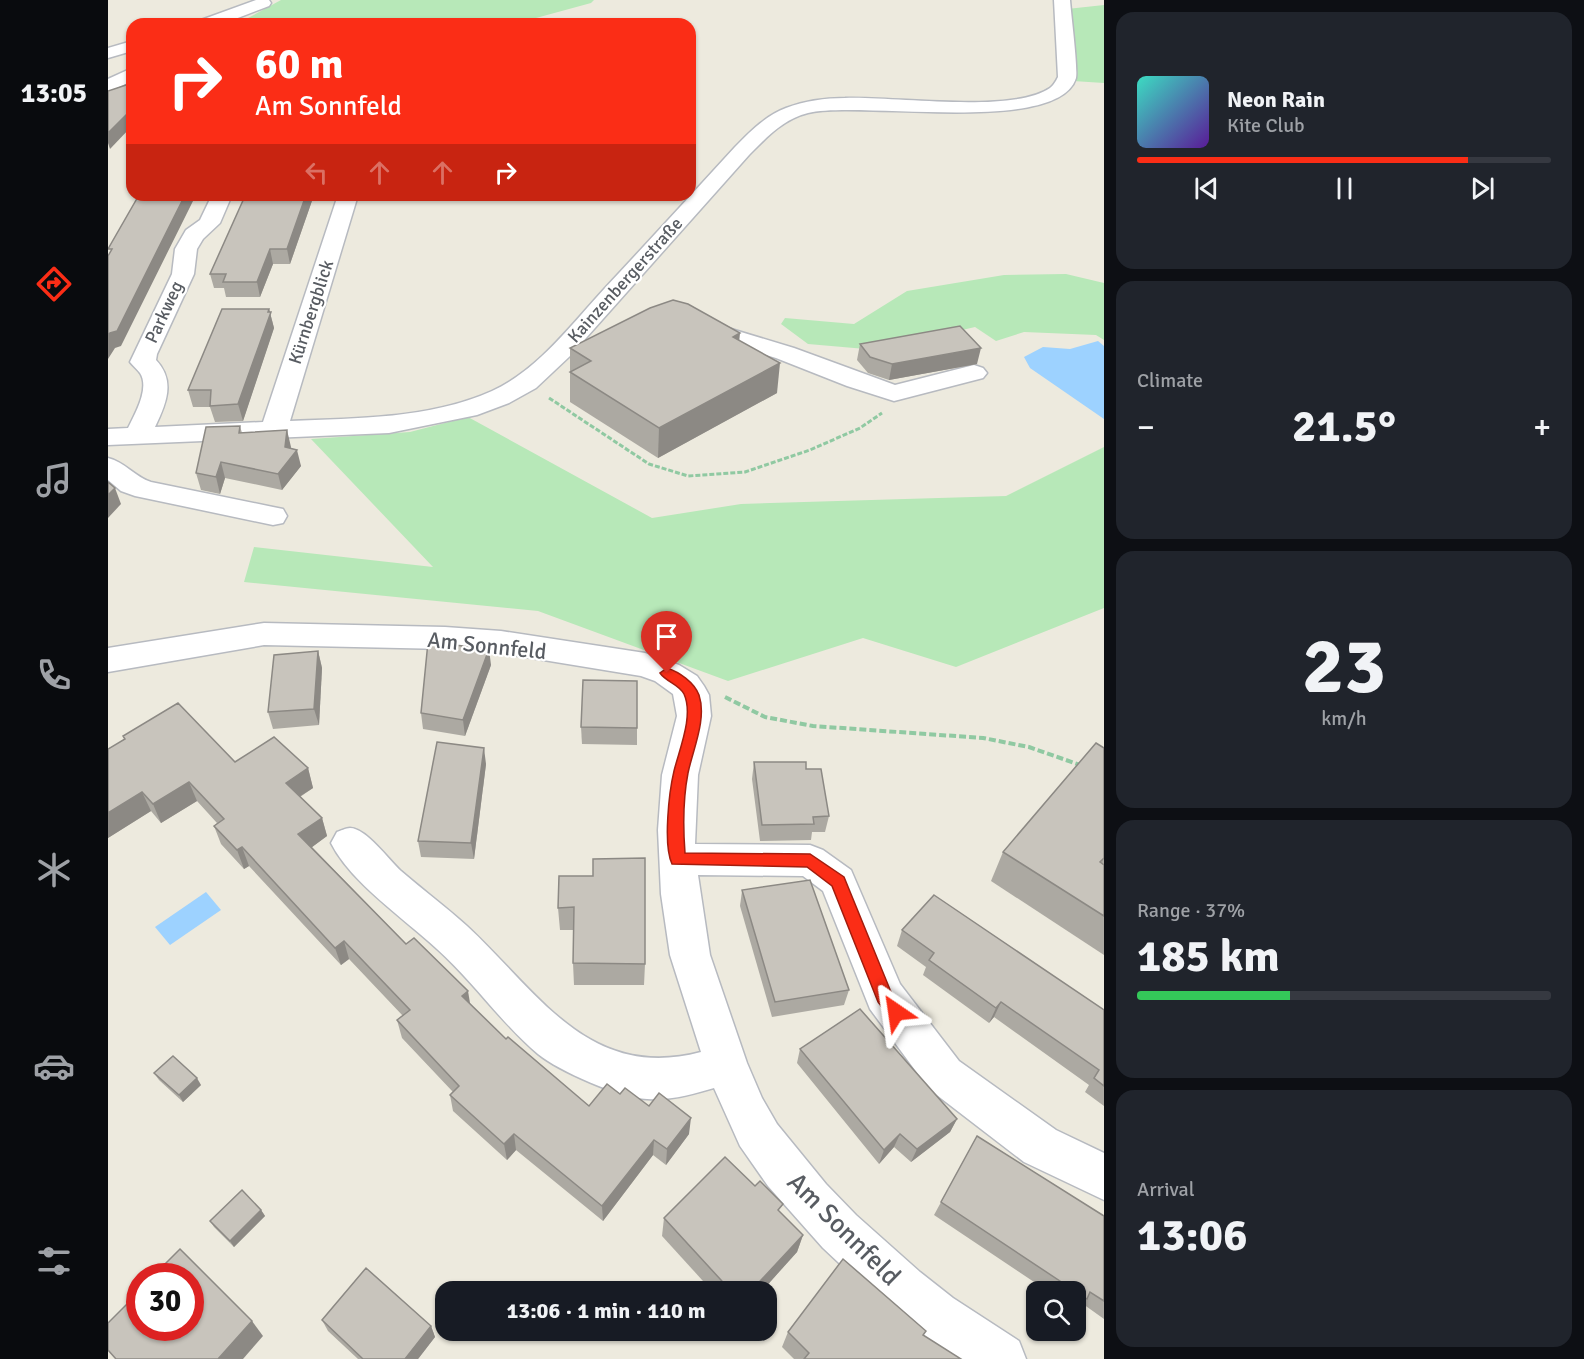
<!DOCTYPE html>
<meta charset="utf-8">
<style>
:root{--surface:#171b24;--page:#20242c;--text:#f1f3f6;--muted:#9ea1a6;--line:#363941;--accent:#fb2d16}
body{margin:0;font-family:Signika,sans-serif;background:var(--page);color:var(--text);height:100vh;display:flex;flex-direction:column;font-size:22px;white-space:nowrap}
*{box-sizing:border-box;margin:0}
p{font-size:20px;color:var(--muted)}
.icon{flex:none;width:33px;height:33px;fill:none;stroke:currentColor;stroke-width:2;stroke-linecap:round;stroke-linejoin:round}
.map{position:relative;flex:1;overflow:hidden}
.sheet{display:flex;flex-direction:column;gap:12px;padding:12px;background:#0d0f14;width:480px}
.sheet>*{flex:none}
.hud{position:absolute;left:18px;top:18px;width:570px;height:183px;border-radius:18px;box-shadow:0 2px 4px #0004;background:#fb2d16;color:#fff;overflow:hidden}
.controls{position:absolute;left:918px;top:1281px;display:grid;gap:12px}
.controls a{display:grid;place-items:center;width:60px;height:60px;border-radius:12px;background:var(--surface);box-shadow:0 2px 4px #0004;font-size:30px}
.speed{position:absolute;left:18px;top:1263px;display:flex;gap:12px;font-size:30px;font-weight:700;text-align:center}
.speed>*{display:grid;place-content:center;width:78px;height:78px;border-radius:50%;background:var(--surface);box-shadow:0 2px 4px #0004;line-height:1}
.speed .limit{border:9px solid #d22;background:#fff;color:#111}
.pin{position:absolute;display:grid;place-items:center;width:51px;height:51px;color:#fff;margin:-62px -26px;border-radius:50% 50% 50% 0;rotate:-45deg;box-shadow:0 0 6px #0007}
.pin .icon{rotate:45deg}
.me{position:absolute;width:66px;margin:-33px;rotate:328deg;stroke-linejoin:round;filter:drop-shadow(0 0 4px #0008)}
.turn{display:flex;align-items:center;gap:21px;height:126px;padding:0 30px;font-size:27px}
.turn .icon{width:78px;height:78px;stroke-width:2.5}
.turn b{display:block;font-size:42px;line-height:51px}
.lanes{display:flex;align-items:center;height:57px;padding:0 30px;background:#0003;justify-content:center;gap:30px;direction:ltr}
.lanes .off{opacity:.35}
.big{font-size:45px;font-weight:700;line-height:1.1}
.sheet .tile{flex:1;display:flex;flex-direction:column;justify-content:center;gap:9px;min-width:0;padding:0 21px;border-radius:18px;background:var(--page)}
.sheet .dial{align-items:center;gap:0}
.dial b{font-size:78px;line-height:1}
.song{display:flex;align-items:center;gap:18px}
.cover{width:72px;height:72px;border-radius:9px;background:linear-gradient(135deg,hsl(170 70% 55%),hsl(270 70% 35%))}
.played{height:6px;border-radius:3px;background:linear-gradient(90deg,var(--accent) 80%,var(--line) 80%)}
.keys{display:flex;justify-content:space-around;direction:ltr}
.heat{display:flex;justify-content:space-between;align-items:center;font-size:33px;direction:ltr}
.charge{height:9px;border-radius:4px;background:linear-gradient(90deg,#34c759 37%,var(--line) 0)}
.trip{position:absolute;left:327px;top:1281px;width:342px;height:60px;border-radius:18px;background:var(--surface);box-shadow:0 2px 4px #0004;font-weight:700;line-height:60px;text-align:center}
main{display:flex;flex:1;min-height:0}
.menu{display:flex;flex-direction:column;width:108px;justify-content:space-around;align-items:center;background:#090b0e;color:var(--muted)}
.menu .icon{width:42px;height:42px}
.menu .on{color:var(--accent)}
.menu b{font-size:27px;color:var(--text)}
.map>svg:first-child{display:block}
.green{fill:#b7e8b8}
.water{fill:#9dd2ff}
.lines{fill:none;stroke-linecap:round;stroke-linejoin:round}
.minor-casing{stroke:#b7bac0;stroke-width:3}
.path-far1{stroke:#90c9a2;stroke-width:3;stroke-dasharray:5 2;stroke-linecap:butt}
.path{stroke:#90c9a2;stroke-width:4;stroke-dasharray:7 3;stroke-linecap:butt}
.minor{fill:#fff;fill-rule:evenodd}
.wall{fill:#aca9a2}
.shaded-wall{fill:#8c8984}
.building{fill:#c8c4bc;stroke:#8c8984;stroke-width:1.5}
.route{fill:#fb2d16;stroke:#a31d0e;stroke-width:1.5}
.labels{text-anchor:middle;stroke-width:4.5;stroke-linejoin:round;paint-order:stroke}
.far-street-label{font-size:18px;fill:#585c62;stroke:#fff}
.street-label{font-size:22px;fill:#585c62;stroke:#fff}
.near-street-label{font-size:27px;fill:#585c62;stroke:#fff}
</style>
<main>
<nav class="menu">
<b>13:05</b>
<svg class="icon on" aria-label="directions" viewBox="0 0 24 24"><path d="M12 3l9 9-9 9-9-9zM9 14v-3h6M13 9l2 2-2 2"/></svg>
<svg class="icon" aria-label="music" viewBox="0 0 24 24"><path d="M9 18V5l10-2v13"/><circle cx="6" cy="18" r="3"/><circle cx="16" cy="16" r="3"/></svg>
<svg class="icon" aria-label="phone" viewBox="0 0 24 24"><path d="M5 4h4l2 5-3 2q2 4 5 5l2-3 5 2v4C11 20 4 13 5 4z"/></svg>
<svg class="icon" aria-label="climate" viewBox="0 0 24 24"><path d="M12 3v18M4 7l16 10M4 17L20 7"/></svg>
<svg class="icon" aria-label="car" viewBox="0 0 24 24"><path d="M5 17H2v-5l4-1 3-4h7l3 4 3 1v5h-3M9 17h6M6 11h13"/><circle cx="7" cy="17" r="2"/><circle cx="17" cy="17" r="2"/></svg>
<svg class="icon" aria-label="filters" viewBox="0 0 24 24"><path d="M4 7h16M4 17h16"/><circle cx="9" cy="7" r="2"/><circle cx="15" cy="17" r="2"/></svg>
</nav>
<div class="map">
<svg width="996" height="1359" viewBox="0 0 996 1359">
<rect width="100%" height="100%" fill="#edeade"/>
<g class="green">
<path d="M173,0h313l-3,3 -77,21h-277z"/>
<path d="M996,5v78l-31,-2 -6,-72z"/>
<path d="M958,274l38,9v57l-8,-5 -72,-3 -28,9 -21,-14 -98,23 -69,-6 -27,-20 4,-6 69,6 53,-33 97,-16z"/>
<path d="M360,417l184,101 89,-14 265,-8 98,-49v161l-148,59 -93,-29 -135,43 -190,-70 -294,-29 10,-35 179,20 -122,-128 99,-7z"/>
</g>
<g class="water">
<path d="M990,341l6,5v73l-74,-51 -6,-11 19,-10 27,2z"/>
<path d="M98,892l15,18 -51,35 -15,-18z"/>
</g>
<g class="lines">
<defs>
<g id="minor">
<path d="M148,0h13l2,3 -2,3 -47,18h-23l2,-4z"/>
<path d="M946,0h16c1,14 8,68 6,78 -18,58 -217,22 -268,35 -25,6 -42,25 -59,42l-179,201 -34,32 -27,15 -32,12 -88,18 -281,12v-16l20,-1c7,-14 22,-40 12,-55 -3,-4 -7,-7 -10,-11l42,-88 3,-25 11,-19 14,-10 12,-25h20l-12,28 -17,16 -6,10 -3,25 -37,80 -1,6c20,21 10,44 -1,67l108,-5 75,-227h20l-68,226c67,-3 139,-2 202,-30 46,-21 79,-66 113,-103 44,-47 87,-94 130,-141 15,-15 30,-31 51,-39 18,-7 39,-10 59,-10 48,-2 167,16 205,-10 3,-2 6,-7 8,-11z"/>
<path d="M24,41v10l-24,7v-10z"/>
<path d="M24,68v13l-24,11v-13z"/>
<path d="M590,319l96,29 101,37 79,-20 9,3 4,5 -4,5 -89,23 -47,-15 -71,-28 -87,-27 -3,-5 3,-5z"/>
<path d="M0,458c17,4 27,19 43,24l122,25 10,2 4,7 -4,7 -10,2 -138,-29 -14,-5 -13,-11z"/>
<path d="M156,623l181,4 56,4 144,22 34,12 18,11 7,10 5,9 2,21 -13,59 -3,69 115,1 13,5 28,20 49,114 59,77 97,69 48,23v47l-80,-38 -95,-73 -59,-80 -47,-118 -20,-15 -105,-1 12,80 37,108 15,35 15,26 49,60 30,31 64,57 33,26 66,43 7,18h-71l-70,-53 -62,-58 -55,-62 -28,-40 -26,-58c-21,6 -44,13 -67,11 -27,-1 -88,-28 -109,-45 -36,-30 -65,-73 -101,-105 -32,-30 -86,-66 -106,-106l6,-11c3,-1 9,-4 13,-4 16,0 39,32 51,43 22,19 45,36 66,55 71,66 122,156 234,126l-31,-97 -9,-61 -3,-64 4,-55 15,-59 -4,-22 -18,-13 -14,-5 -140,-23 -56,-4 -181,-4 -156,27v-24z"/>
</g>
</defs>
<use href="#minor" class="minor-casing"/>
<path class="path-far1" d="M441,398l100,66 39,12 57,-4 65,-22 50,-22 22,-15"/>
<path class="path" d="M617,697l40,20 48,9 170,12 46,9 54,19"/>
<use href="#minor" class="minor"/>
</g>
<g class="wall">
<path d="M206,195l-24,69h-17l-13,33h-34l-2,-9h-10l-4,-14 49,-78z"/>
<path d="M161,309l5,19 -31,93 -28,1 -5,-15h-17l-5,-17z"/>
<path d="M631,340l38,53 -119,65 -88,-56v-54z"/>
<path d="M752,344l117,20 -88,16 -21,-7 -11,-13z"/>
<path d="M132,426l2,7 45,-3 3,18 11,18 -19,24 -57,-12 -5,16 -19,-4 -5,-17z"/>
<path d="M210,651l4,17 -3,57 -46,4 -5,-17z"/>
<path d="M383,665l-26,71 -42,-7 -2,-16z"/>
<path d="M473,727l56,1v17l-55,-1z"/>
<path d="M15,736l112,26 73,6 5,20 -13,9 22,21 5,18 -15,11 94,97 64,60 36,35 83,67 31,-12 29,12 40,28 -23,31 -13,-10 -50,66 -87,-71 -9,10 -54,-49 -3,-16 3,-3 -51,-54 -5,-18 6,-4 -54,-57 -8,6 -92,-99 -5,3 -23,-25 -7,-18 3,-3 -20,-22 -36,22 -10,-12 -43,27 16,-99z"/>
<path d="M996,748v207l-113,-74 12,-29z"/>
<path d="M646,762l52,7 23,47 -4,16h-13l-1,8 -51,1 -8,-62z"/>
<path d="M378,764l-12,95 -53,-2 -3,-16z"/>
<path d="M451,876l86,88 -1,21h-70l-1,-22 1,-33h-14l-2,-22z"/>
<path d="M634,891l107,99 -5,15 -72,12 -32,-111z"/>
<path d="M794,930l202,80v96l-19,-14 4,-7 -95,-68 -5,6 -66,-48 3,-8 -29,-21z"/>
<path d="M692,1049l157,70 -7,13 -39,30 -17,-15 -15,17 -82,-101z"/>
<path d="M46,1073l47,12 -18,17 -24,-22z"/>
<path d="M869,1136l127,80v103l-21,-15 -6,6h-1v-18h-27l-115,-77z"/>
<path d="M153,1210l4,6 -31,31 -20,-20 -4,-6z"/>
<path d="M672,1212l23,23 -6,17 -36,40h-48l-51,-56 2,-18z"/>
<path d="M214,1320l109,6 4,11 -17,22h-60l-30,-28z"/>
<path d="M680,1332l135,3 38,24h-167l-12,-12z"/>
</g>
<g class="shaded-wall">
<path d="M24,109v17l-22,23 -2,-6v-10z"/>
<path d="M77,195h11l-75,151 -6,2 -7,11v-24z"/>
<path d="M198,195h8l-24,69 -3,-15z"/>
<path d="M162,249l3,15 -13,33 -3,-15z"/>
<path d="M161,309l5,19 -31,93 -5,-17z"/>
<path d="M632,333l-3,30 -4,-26z"/>
<path d="M873,348l-4,16 -88,16 3,-16z"/>
<path d="M672,363l-3,30 -119,65 1,-30z"/>
<path d="M179,430l4,17 -2,12 8,-9 4,16 -19,24 -4,-16 7,-27z"/>
<path d="M113,462l4,16 -5,16 -4,-17z"/>
<path d="M7,488l6,16 -13,14v-23z"/>
<path d="M381,649l2,16 -26,71 -2,-16z"/>
<path d="M210,651l4,17 -3,57 -5,-16z"/>
<path d="M376,748l2,16 -12,95 -3,-16z"/>
<path d="M200,768l5,20 -22,14 -5,-19z"/>
<path d="M81,782l8,19 -36,22 -8,-19z"/>
<path d="M34,792l9,19 -43,27v-25z"/>
<path d="M214,818l5,18 -23,17 -6,-19z"/>
<path d="M134,847l7,19 -5,3 -7,-19z"/>
<path d="M236,941l5,18 -8,6 -6,-17z"/>
<path d="M360,991l3,18 -9,-13z"/>
<path d="M893,1002l-7,15 -5,6 7,-15z"/>
<path d="M89,1078l4,7 -18,17 -4,-7z"/>
<path d="M583,1118l-2,16 -23,31 1,-16z"/>
<path d="M849,1119l-7,13 -39,30 6,-13z"/>
<path d="M406,1134l2,16 -9,10 -3,-16z"/>
<path d="M792,1134l-6,13 -15,17 5,-14z"/>
<path d="M546,1140l-1,15 -50,66 -1,-15z"/>
<path d="M153,1210l4,6 -31,31 -4,-6z"/>
<path d="M695,1235l-6,17 -36,40h-11z"/>
<path d="M144,1321l11,15 -20,23h-25z"/>
<path d="M323,1326l4,11 -17,22h-13z"/>
</g>
<g class="building">
<path d="M24,83v26l-24,24v-42z"/>
<path d="M31,195h46l-68,136 -7,2 -2,2v-79l4,-7h-4z"/>
<path d="M151,195h47l-19,54h-17l-13,33h-34l3,-8h-16l35,-78h14z"/>
<path d="M565,300l15,4 52,29 -7,4 47,26 -121,65 -89,-56 21,-11 -21,-13 80,-40z"/>
<path d="M114,309h47l-1,3h3l-33,92 -28,2 1,-16h-23z"/>
<path d="M852,326l21,22 -89,16 -22,-7 -10,-13z"/>
<path d="M132,426l-1,7 48,-3 -2,17 12,3 -19,24 -57,-12 -5,15 -20,-4 10,-46z"/>
<path d="M0,482l7,6 -7,7z"/>
<path d="M320,642l61,7 -26,71 -42,-7z"/>
<path d="M210,651l-4,58 -46,3 6,-57z"/>
<path d="M475,680l54,1v47l-56,-1z"/>
<path d="M70,703l57,59 39,-25 34,31 -22,15 36,35 -24,16 108,110 8,-6 54,53 -6,5 44,43 2,-2 81,69 18,-22 13,10 5,-6 24,18 10,-13 32,25 -24,31 -13,-9 -52,66 -88,-72 -10,10 -54,-49 9,-9 -62,-66 13,-10 -66,-69 -9,7 -93,-101 -5,3 -23,-24 10,-7 -35,-37 -36,22 -11,-12 -34,21v-64l17,-10 -2,-3z"/>
<path d="M329,742l47,6 -13,95 -53,-2z"/>
<path d="M988,743l8,5v110l-4,4 4,3v51l-101,-64z"/>
<path d="M646,762h52v7h15l8,47 -16,1 1,7 -52,1z"/>
<path d="M537,858v106l-72,-1 1,-56 -16,1 1,-32h34v-17z"/>
<path d="M702,880l39,110 -74,12 -33,-112z"/>
<path d="M826,895l170,115v76l-10,-8 5,-8 -98,-68 -5,6 -67,-48 5,-7 -32,-23z"/>
<path d="M752,1009l97,110 -40,30 -17,-15 -16,16 -84,-101z"/>
<path d="M65,1056l24,22 -18,17 -25,-22z"/>
<path d="M869,1136l127,80v85l-14,-9 -3,7 -146,-97z"/>
<path d="M617,1157l30,29 5,-5 23,23 -5,6 25,25 -53,57h-18l-68,-74z"/>
<path d="M134,1190l19,20 -31,31 -20,-20z"/>
<path d="M72,1249l72,72 -34,38h-102l-8,-9v-27l32,-32v37h50v-52h-37z"/>
<path d="M735,1259l83,72 -3,4 38,24h-157l5,-6 -21,-21z"/>
<path d="M258,1268l65,58 -26,33h-42l-41,-39z"/>
</g>
<path class="route" d="M559,668c12,4 27,14 32,27 8,24 -6,54 -11,78 -5,26 -5,54 -3,80l125,1 34,23 47,115 14,20 -3,6 -6,2 -6,-2 -12,-16 -46,-116 -25,-19 -135,-3c-9,-19 -3,-72 2,-93 5,-21 20,-55 10,-77 -5,-10 -18,-12 -24,-21z"/>
<g class="labels">
<g class="far-street-label">
<text transform="translate(517 280) rotate(-48)" y="6">Kainzenbergerstraße</text>
<text transform="translate(56 312) rotate(-65)" y="6">Parkweg</text>
<text transform="translate(203 312) rotate(-72)" y="6">Kürnbergblick</text>
</g>
<g class="street-label">
<text transform="translate(379 645) rotate(6)" y="8">Am Sonnfeld</text>
</g>
<g class="near-street-label">
<text transform="translate(736 1229) rotate(45)" y="9">Am Sonnfeld</text>
</g>
</g>
</svg>
<div class="controls">
<a><svg class="icon" aria-label="search" viewBox="0 0 24 24"><circle cx="10" cy="10" r="6"/><path d="M15 15l6 6"/></svg></a>
</div>
<div class="speed"><div class="limit">30</div></div>
<div class="pin" style="left:559px;top:673px;background:#d93025"><svg class="icon" aria-label="arrive" viewBox="0 0 24 24"><path d="M6 21V4h12l-3 4 3 4H6"/></svg></div>
<svg class="me" style="left:788px;top:1012px" viewBox="-20 -20 40 40"><path d="M0-17L14 15 0 8-14 15z" fill="#fb2d16" stroke="#fff" stroke-width="4"/></svg>
<div class="trip">13:06 · 1 min · 110 m</div>
<div class="hud">
<div class="turn"><svg class="icon" aria-label="right" viewBox="0 0 24 24"><path d="M7 20v-9h11M14 6l5 5-5 5"/></svg><div><b>60 m</b>Am Sonnfeld</div></div>
<div class="lanes"><svg class="icon off" aria-label="left" viewBox="0 0 24 24"><path d="M17 20v-9H6M10 6l-5 5 5 5"/></svg><svg class="icon off" aria-label="ahead" viewBox="0 0 24 24"><path d="M12 20V5M6 11l6-6 6 6"/></svg><svg class="icon off" aria-label="ahead" viewBox="0 0 24 24"><path d="M12 20V5M6 11l6-6 6 6"/></svg><svg class="icon" aria-label="right" viewBox="0 0 24 24"><path d="M7 20v-9h11M14 6l5 5-5 5"/></svg></div>
</div>
</div>
<section class="sheet">
<div class="tile">
<div class="song"><i class="cover"></i><div><b>Neon Rain</b><p>Kite Club</p></div></div>
<div class="played"></div>
<div class="keys"><svg class="icon" aria-label="previous" viewBox="0 0 24 24"><path d="M18 5L8 12l10 7zM5 5v14"/></svg><svg class="icon" aria-label="pause" viewBox="0 0 24 24"><path d="M8 5v14M16 5v14"/></svg><svg class="icon" aria-label="next" viewBox="0 0 24 24"><path d="M6 5l10 7-10 7zM19 5v14"/></svg></div>
</div>
<div class="tile"><p>Climate</p>
<div class="heat"><a>−</a><b class="big">21.5°</b><a>+</a></div>
</div>
<div class="tile dial"><b>23</b><p>km/h</p></div>
<div class="tile"><p>Range · 37%</p><b class="big">185 km</b><div class="charge"></div></div>
<div class="tile"><p>Arrival</p><b class="big">13:06</b></div>
</section>
</main>
